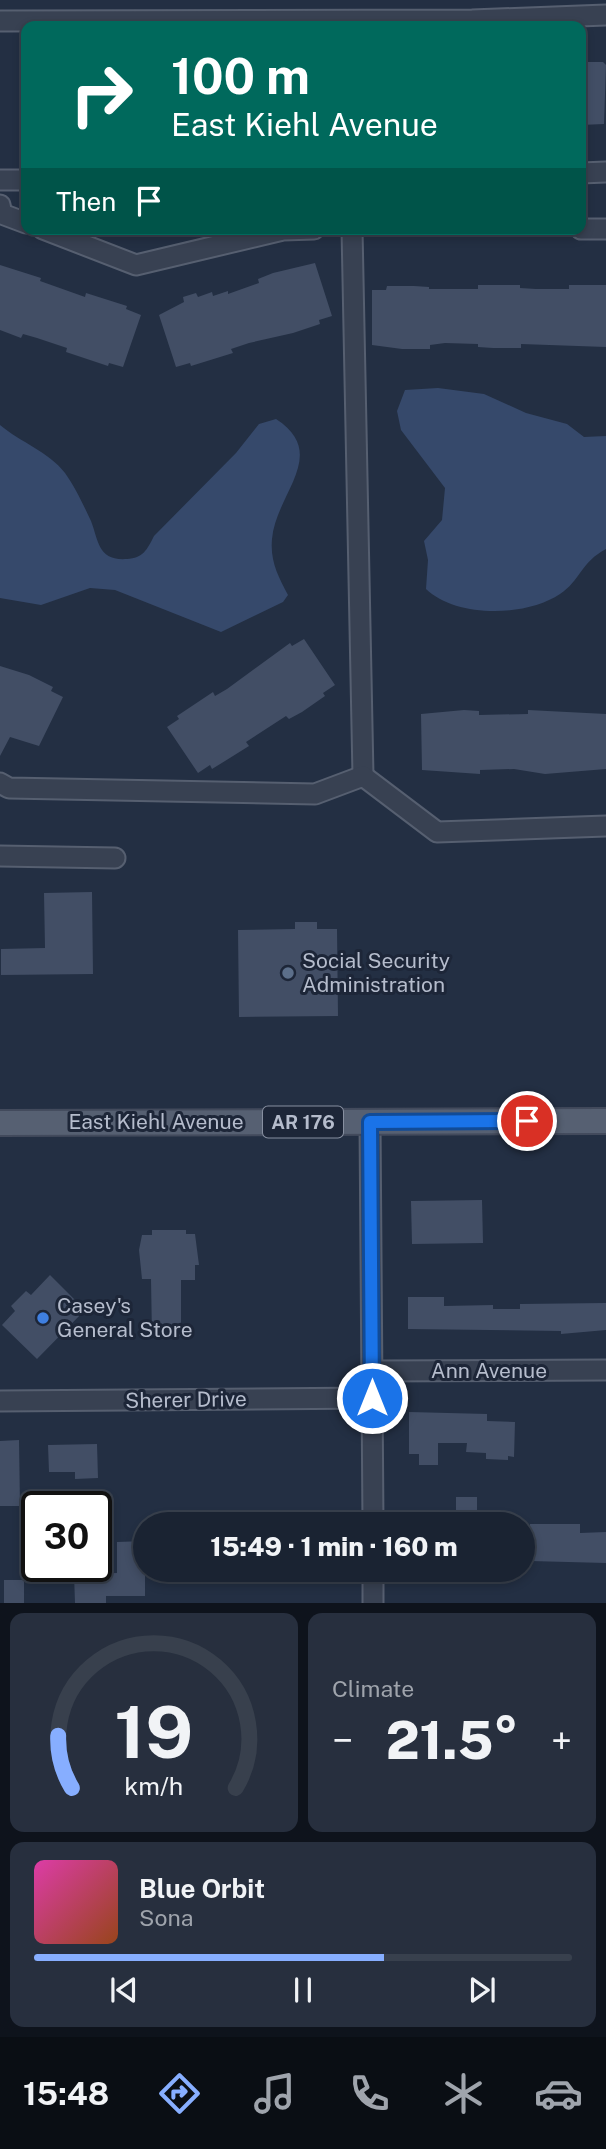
<!DOCTYPE html>
<meta charset="utf-8">
<style>
:root{--surface:#1a2332;--page:#272f3e;--text:#f1f3f6;--muted:#9fa4ac;--line:#38404d;--accent:#87aeff}
body{margin:0;font-family:"Public Sans",sans-serif;background:var(--page);color:var(--text);height:100vh;display:flex;flex-direction:column;font-size:26px;white-space:nowrap}
*{box-sizing:border-box;margin:0}
p{font-size:23px;color:var(--muted)}
.icon{flex:none;width:38px;height:38px;fill:none;stroke:currentColor;stroke-width:2;stroke-linecap:round;stroke-linejoin:round}
.map{position:relative;height:1603px;overflow:hidden}
.sheet{display:flex;flex-direction:column;gap:10px;padding:10px;background:#0e131c;flex:1}
.sheet>*{flex:none}
.banner{position:absolute;left:21px;top:21px;width:565px;height:214px;border-radius:14px;box-shadow:0 4px 10px #0003,0 0 0 2px var(--line);background:#00695c;color:#fff;overflow:hidden}
.speed{position:absolute;left:21px;top:1491px;display:flex;gap:14px;font-size:35px;font-weight:700;text-align:center}
.speed>*{display:grid;place-content:center;width:91px;height:91px;border-radius:50%;background:var(--surface);box-shadow:0 4px 10px #0003,0 0 0 2px var(--line);line-height:1}
.speed .limit{border:4px solid #111;border-radius:10px;background:#fff;color:#111}
.pin{position:absolute;display:grid;place-items:center;width:60px;height:60px;color:#fff;margin:-30px;border:4px solid #fff;border-radius:50%;box-shadow:0 2px 7px #0007}
.me{position:absolute;width:77px;margin:-38px;rotate:0deg;stroke-linejoin:round;filter:drop-shadow(0 0 5px #0008)}
.turn{display:flex;align-items:center;gap:24px;height:147px;padding:0 35px;font-size:32px}
.turn .icon{width:91px;height:91px;stroke-width:2.5}
.turn b{display:block;font-size:49px;line-height:60px}
.then{display:flex;align-items:center;height:66px;padding:0 35px;background:#0003;gap:14px;font-size:26px}
.big{font-size:52px;font-weight:800;line-height:1.1}
.sheet .card{flex:1;display:flex;flex-direction:column;justify-content:center;gap:10px;min-width:0;padding:0 24px;border-radius:14px;background:var(--page)}
.sheet .dial{align-items:center;gap:0}
.dial svg{height:182px;overflow:visible;fill:none;stroke:var(--line);stroke-width:7;stroke-linecap:round;text-anchor:middle}
.dial text{fill:var(--text);stroke:none}
.song{display:flex;align-items:center;gap:21px}
.cover{width:84px;height:84px;border-radius:10px;background:linear-gradient(135deg,hsl(320 70% 55%),hsl(20 70% 35%))}
.played{height:7px;border-radius:4px;background:linear-gradient(90deg,var(--accent) 65%,var(--line) 65%)}
.keys{display:flex;justify-content:space-around;direction:ltr}
.heat{display:flex;justify-content:space-between;align-items:center;font-size:38px;direction:ltr}
.sheet .tiles{flex:1;display:grid;gap:10px;grid-template-columns:1fr 1fr}
.card:last-child{grid-column:span 2}
.trip{position:absolute;left:133px;top:1512px;width:402px;height:70px;border-radius:35px;background:var(--surface);box-shadow:0 4px 10px #0003,0 0 0 2px var(--line);font-weight:800;line-height:70px;text-align:center}
.dock{display:flex;height:112px;justify-content:space-around;align-items:center;background:#0a0e14;color:var(--muted)}
.dock .icon{width:49px;height:49px}
.dock .on{color:var(--accent)}
.dock b{font-size:32px;color:var(--text)}
.map>svg:first-child{display:block}
.water{fill:#36496b}
.building{fill:#424e65}
.lines{fill:none;stroke-linecap:round;stroke-linejoin:round}
.minor-casing{stroke:#565f70;stroke-width:23}
.major-casing{stroke:#424a5c;stroke-width:28}
.minor{stroke:#384152;stroke-width:19}
.major{stroke:#566072;stroke-width:24}
.route-casing{stroke:#114b97;stroke-width:18}
.route{stroke:#1a73e8;stroke-width:12}
.service-dot{fill:#5c6f8a;stroke:#1d2638;stroke-width:2.5}
.shop-dot{fill:#3f7fe0;stroke:#1d2638;stroke-width:2.5}
.labels{text-anchor:middle;stroke-width:6;stroke-linejoin:round;paint-order:stroke}
.shield{fill:#1d2638;stroke:#878fa0;stroke-width:2}
.shield-label{font-size:19px;font-weight:bold;fill:#b5bccc}
.poi-label{font-size:21px;fill:#b5bccc;stroke:#1d2638;text-anchor:start}
.street-label{font-size:21px;fill:#b5bccc;stroke:#1d2638}
</style>
<div class="map">
<svg width="606" height="1603" viewBox="0 0 606 1603">
<rect width="100%" height="100%" fill="#232f43"/>
<g class="water">
<path d="M438,388l46,6 42,19 41,11 17,13 22,-1v113c-25,13 -26,32 -46,45 -34,23 -104,24 -134,-5l2,-29 -4,-19 18,-21 3,-32 -44,-58 -4,-19 8,-21z"/>
<path d="M276,419c54,35 0,74 -4,120 -2,22 6,37 16,56l-5,7 -62,30 -106,-42 -25,-2 -49,17 -41,-7v-173c20,17 49,27 65,48 10,14 19,33 26,48 8,21 7,40 36,38 16,-1 20,-9 27,-23l82,-83 23,-29z"/>
</g>
<g class="building">
<path d="M581,62h22l3,3 -2,59 -23,1z"/>
<path d="M315,263l17,53 -13,4 1,4 -27,9 -44,10 -18,6 2,4 -42,13 -1,-3 -14,4 -17,-52 25,-13 -1,-5 13,-4 2,4 14,-5 1,4 15,-5v3l31,-11 -1,-4 15,-6z"/>
<path d="M0,265l41,13 -1,3 45,16 1,-4 41,13 -1,3 15,6 -18,52 -14,-4 -1,3 -42,-14 1,-4 -30,-10 -14,-4 -2,4 -21,-8z"/>
<path d="M478,285h42v3l16,1h33v-4h37v62l-85,-3v4h-28l-15,-1v-3l-33,-1 -15,2v4h-28l-30,-4v-55h14l1,-4h27l15,1v2h49z"/>
<path d="M304,639l31,46 -12,8 2,3 -23,16 -13,7 -3,-3 -40,26 3,4 -24,15 -13,8 -2,-4 -12,8 -31,-46 12,-8 -2,-3 36,-24 2,4 12,-7 63,-46 2,3z"/>
<path d="M0,666l29,9 24,12 -2,4 12,6 -24,49 -29,-9 -10,19z"/>
<path d="M464,710l15,1v4l49,-1v-4l78,4v55l-61,5 -31,-5 -34,1v4l-58,-4 -1,-56z"/>
<path d="M92,892l1,82 -92,1v-26l44,-1 -1,-55z"/>
<path d="M295,922h22v7h20l1,87 -99,1 -1,-87 57,-1z"/>
<path d="M482,1200l1,43 -71,1 -1,-43z"/>
<path d="M152,1230h34v4h9l4,31h-4v15h-14v56l-29,1 -1,-58h-9l-3,-29 3,-15h10z"/>
<path d="M50,1275l35,35 -48,49 -35,-34 13,-14 -4,-5 15,-15 5,4z"/>
<path d="M408,1297h36v9l49,-1v4h27v-5l86,-1v27l-45,4v-3l-153,-2z"/>
<path d="M409,1412l78,2v7l28,1 -1,35 -6,-1v4l-22,-1v-6l-20,-1 1,-9h-29v22h-19v-11h-10z"/>
<path d="M19,1440l1,66h-20v-65z"/>
<path d="M97,1444l1,34 -23,1v-7h-26l-1,-27z"/>
<rect x="456" y="1497" width="21" height="13"/>
<path d="M530,1524h50v9l26,-1v31l-76,-2z"/>
<path d="M145,1541v55h-39v7h-31l-1,-29 43,-1v-31z"/>
<rect x="4" y="1580" width="20" height="23"/>
</g>
<g class="lines">
<defs>
<g id="minor">
<path d="M0,21l472,-1 134,-5"/>
<path d="M581,173l25,-1"/>
<path d="M0,180h26"/>
<path d="M0,205l2,9 24,9"/>
<path d="M43,229l93,36 147,-35 31,-1"/>
<path d="M352,229l11,547"/>
<path d="M581,229h25"/>
<path d="M0,783l9,5 306,6 48,-18 74,56 169,-6"/>
<path d="M0,856l115,2"/>
<path d="M370,1122l3,402"/>
<path d="M372,1371l234,-1"/>
<path d="M0,1401l372,-3"/>
<path d="M373,1570v33"/>
</g>
<path id="major" d="M0,1123l606,-2"/>
</defs>
<use href="#minor" class="minor-casing"/>
<use href="#major" class="major-casing"/>
<use href="#minor" class="minor"/>
<use href="#major" class="major"/>
</g>
<g class="lines">
<defs>
<path id="route" d="M372,1398l-2,-276 157,-1"/>
</defs>
<use href="#route" class="route-casing"/>
<use href="#route" class="route"/>
</g>
<circle class="service-dot" cx="288" cy="973" r="7"/>
<circle class="shop-dot" cx="43" cy="1318" r="7"/>
<g class="labels">
<rect class="shield" x="263" y="1106.5" width="80" height="31" rx="5"/>
<g class="shield-label">
<text x="303" y="1129">AR 176</text>
</g>
<g class="poi-label">
<text x="302" y="968">Social Security<tspan x="302" dy="24">Administration</tspan></text>
<text x="57" y="1313">Casey's<tspan x="57" dy="24">General Store</tspan></text>
</g>
<g class="street-label">
<text x="156" y="1129">East Kiehl Avenue</text>
<text x="489" y="1378">Ann Avenue</text>
<text transform="translate(186 1400) rotate(-1)" y="7">Sherer Drive</text>
</g>
</g>
</svg>
<div class="speed"><div class="limit">30</div></div>
<div class="pin" style="left:527px;top:1121px;background:#d93025"><svg class="icon" aria-label="arrive" viewBox="0 0 24 24"><path d="M6 21V4h12l-3 4 3 4H6"/></svg></div>
<svg class="me" style="left:372px;top:1398px" viewBox="-20 -20 40 40"><circle r="17" fill="#1a73e8" stroke="#fff" stroke-width="3"/><path d="M0-11L8 9 0 5-8 9z" fill="#fff"/></svg>
<div class="trip">15:49 · 1 min · 160 m</div>
<div class="banner">
<div class="turn"><svg class="icon" aria-label="right" viewBox="0 0 24 24"><path d="M7 20v-9h11M14 6l5 5-5 5"/></svg><div><b>100 m</b>East Kiehl Avenue</div></div>
<div class="then">Then<svg class="icon" aria-label="arrive" viewBox="0 0 24 24"><path d="M6 21V4h12l-3 4 3 4H6"/></svg></div>
</div>
</div>
<section class="sheet">
<div class="tiles">
<div class="card dial"><svg viewBox="0 0 100 80">
<path d="M14 69A42 42 0 1 1 86 69"/>
<path d="M14 69A42 42 0 0 1 8 46" stroke="#87aeff"/>
<text x="50" y="56" font-size="32" font-weight="700">19</text>
<text x="50" y="72" font-size="11">km/h</text>
</svg></div>
<div class="card"><p>Climate</p>
<div class="heat"><a>−</a><b class="big">21.5°</b><a>+</a></div>
</div>
<div class="card">
<div class="song"><i class="cover"></i><div><b>Blue Orbit</b><p>Sona</p></div></div>
<div class="played"></div>
<div class="keys"><svg class="icon" aria-label="previous" viewBox="0 0 24 24"><path d="M18 5L8 12l10 7zM5 5v14"/></svg><svg class="icon" aria-label="pause" viewBox="0 0 24 24"><path d="M8 5v14M16 5v14"/></svg><svg class="icon" aria-label="next" viewBox="0 0 24 24"><path d="M6 5l10 7-10 7zM19 5v14"/></svg></div>
</div>
</div>
</section>
<nav class="dock">
<b>15:48</b>
<svg class="icon on" aria-label="directions" viewBox="0 0 24 24"><path d="M12 3l9 9-9 9-9-9zM9 14v-3h6M13 9l2 2-2 2"/></svg>
<svg class="icon" aria-label="music" viewBox="0 0 24 24"><path d="M9 18V5l10-2v13"/><circle cx="6" cy="18" r="3"/><circle cx="16" cy="16" r="3"/></svg>
<svg class="icon" aria-label="phone" viewBox="0 0 24 24"><path d="M5 4h4l2 5-3 2q2 4 5 5l2-3 5 2v4C11 20 4 13 5 4z"/></svg>
<svg class="icon" aria-label="climate" viewBox="0 0 24 24"><path d="M12 3v18M4 7l16 10M4 17L20 7"/></svg>
<svg class="icon" aria-label="car" viewBox="0 0 24 24"><path d="M5 17H2v-5l4-1 3-4h7l3 4 3 1v5h-3M9 17h6M6 11h13"/><circle cx="7" cy="17" r="2"/><circle cx="17" cy="17" r="2"/></svg>
</nav>
